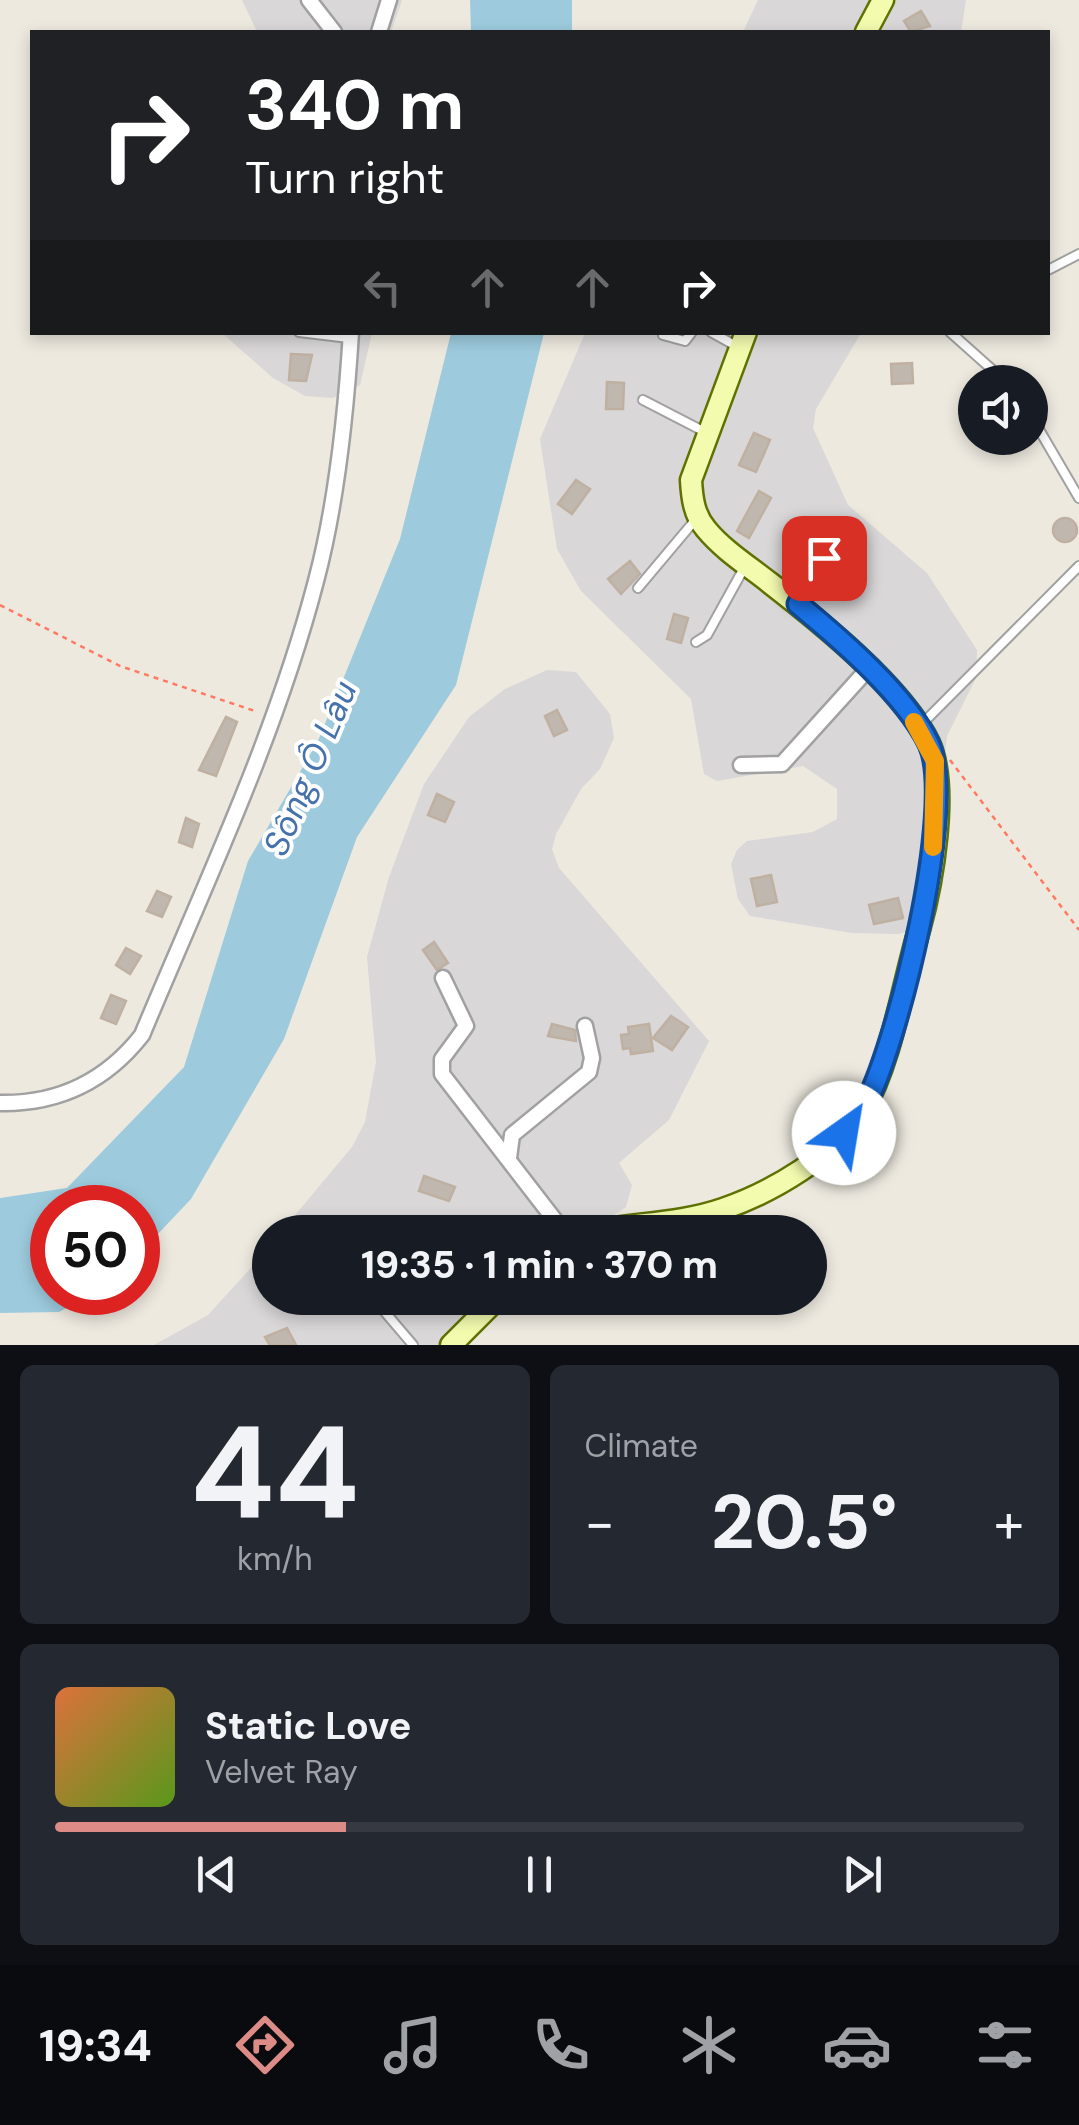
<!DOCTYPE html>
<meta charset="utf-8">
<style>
:root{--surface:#171b24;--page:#242831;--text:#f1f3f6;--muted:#9ea1a6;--line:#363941;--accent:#dd8b87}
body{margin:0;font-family:"DM Sans",sans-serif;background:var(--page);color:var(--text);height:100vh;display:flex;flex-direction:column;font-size:38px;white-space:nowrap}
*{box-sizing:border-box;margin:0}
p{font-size:32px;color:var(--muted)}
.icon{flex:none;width:55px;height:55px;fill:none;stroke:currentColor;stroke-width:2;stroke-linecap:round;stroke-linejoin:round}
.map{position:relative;height:1345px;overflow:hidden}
.side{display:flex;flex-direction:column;gap:20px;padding:20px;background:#0d0f14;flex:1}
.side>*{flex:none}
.top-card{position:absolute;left:30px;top:30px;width:1020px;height:305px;border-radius:0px;box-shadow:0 5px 15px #0003;background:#202124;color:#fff;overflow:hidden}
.controls{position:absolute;left:958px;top:365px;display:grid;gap:20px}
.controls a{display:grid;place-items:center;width:90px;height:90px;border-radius:50%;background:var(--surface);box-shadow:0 5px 15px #0003;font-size:50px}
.speed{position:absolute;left:30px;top:1185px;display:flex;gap:20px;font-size:50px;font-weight:700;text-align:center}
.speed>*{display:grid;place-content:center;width:130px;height:130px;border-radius:50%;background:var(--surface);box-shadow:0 5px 15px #0003;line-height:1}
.speed .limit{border:15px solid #d22;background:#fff;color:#111}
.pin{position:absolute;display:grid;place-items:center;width:85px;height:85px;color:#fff;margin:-42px;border-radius:20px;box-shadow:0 5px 15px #0006}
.me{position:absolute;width:110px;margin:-55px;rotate:32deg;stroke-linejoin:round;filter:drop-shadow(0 0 8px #0008)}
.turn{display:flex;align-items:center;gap:35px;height:210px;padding:0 50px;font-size:45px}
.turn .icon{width:130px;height:130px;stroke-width:2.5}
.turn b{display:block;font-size:70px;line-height:85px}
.lanes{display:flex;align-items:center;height:95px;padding:0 50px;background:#0003;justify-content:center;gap:50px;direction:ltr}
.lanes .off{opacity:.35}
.big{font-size:75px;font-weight:800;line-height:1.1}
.side .tile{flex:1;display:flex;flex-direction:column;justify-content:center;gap:15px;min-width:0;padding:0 35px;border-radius:15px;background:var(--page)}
.side .dial{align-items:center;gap:0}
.dial b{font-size:130px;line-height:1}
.song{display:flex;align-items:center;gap:30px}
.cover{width:120px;height:120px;border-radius:15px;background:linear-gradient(135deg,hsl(20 70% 55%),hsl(90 70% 35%))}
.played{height:10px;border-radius:5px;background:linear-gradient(90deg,var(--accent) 30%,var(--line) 30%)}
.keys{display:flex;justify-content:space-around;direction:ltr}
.heat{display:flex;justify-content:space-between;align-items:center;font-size:55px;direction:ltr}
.side .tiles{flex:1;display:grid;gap:20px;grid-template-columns:1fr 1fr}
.tile:last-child{grid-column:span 2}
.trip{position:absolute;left:252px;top:1215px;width:575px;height:100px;border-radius:50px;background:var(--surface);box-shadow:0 5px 15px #0003;font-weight:800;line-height:100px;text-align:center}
.tab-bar{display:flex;height:160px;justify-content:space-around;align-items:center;background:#090b0e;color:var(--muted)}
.tab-bar .icon{width:70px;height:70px}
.tab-bar .on{color:var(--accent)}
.tab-bar b{font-size:45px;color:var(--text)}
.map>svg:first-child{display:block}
.residential{fill:#d9d7d7}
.water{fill:#9dcbdd}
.building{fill:#c0b8af;stroke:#bfb0a1;stroke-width:2.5}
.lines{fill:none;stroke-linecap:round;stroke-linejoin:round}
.lane-casing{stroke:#a1a1a1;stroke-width:12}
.street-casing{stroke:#a1a1a1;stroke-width:19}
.secondary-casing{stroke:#5f7201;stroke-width:25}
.path{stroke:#fe795f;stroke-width:2.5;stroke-dasharray:5 5;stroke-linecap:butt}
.lane{stroke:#fff;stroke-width:8}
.street{stroke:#fff;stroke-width:14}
.secondary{stroke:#f3fbaf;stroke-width:20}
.route-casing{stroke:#114b97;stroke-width:25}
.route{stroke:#1a73e8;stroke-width:18}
.slow{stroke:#f59e0b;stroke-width:18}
.labels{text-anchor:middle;stroke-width:8;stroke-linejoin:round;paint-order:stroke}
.water-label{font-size:35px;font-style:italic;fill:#4572ac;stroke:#fff}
</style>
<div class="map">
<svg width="1079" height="1345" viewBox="0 0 1079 1345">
<rect width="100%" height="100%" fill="#ede9df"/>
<g class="residential">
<path d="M242,0h160l-11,32h-134z"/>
<path d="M758,0h208l-5,32h-218z"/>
<path d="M222,333h150l-12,52 -27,13 -28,-2 -32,-18z"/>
<path d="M585,333h276l-45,76 -3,19 35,77 79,68 50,77 -1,28 -29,58 -7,58 3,74 -6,28 -16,31 -22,7 -47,-1 -102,-17 -12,-17 -7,-35 6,-14 10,-9 66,-9 24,-13v-30l-34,-23 -86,15 -13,-7 -13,-75 -110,-108 -24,-42 -17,-110z"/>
<path d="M547,670l29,2 34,42 4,24 -14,31 -19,20 -25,45 -4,15 7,19 150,173 -40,79 -50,43 13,22 -6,22 -37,25h-308l71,-85 13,-25 11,-60 -9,-105 22,-80 35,-93 45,-67 36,-28z"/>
<path d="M270,1247v51h245l-49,47h-312l54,-30z"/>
</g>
<g class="water">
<path d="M470,0h102v32h-101z"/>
<path d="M451,333h93l-88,352 -99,152 -73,202 -93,160 -53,56v-47h-86v84l43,1 -36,19 -59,1v-115l67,-10 117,-121 64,-206 70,-120 82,-202z"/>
</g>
<g class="building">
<path d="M921,11l9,15 -19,6 -7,-11z"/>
<path d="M291,354l21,1 -6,26 -17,-1z"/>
<path d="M912,363l1,20 -21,1 -1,-20z"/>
<path d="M607,382l17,1 -1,26h-17z"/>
<path d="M754,433l16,7 -14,32 -17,-7z"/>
<path d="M576,480l14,9 -18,25 -14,-10z"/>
<path d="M759,491l12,7 -22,40 -12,-7z"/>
<circle cx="1065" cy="530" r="12"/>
<path d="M630,561l10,13 -19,20 -13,-15z"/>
<path d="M674,614l14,4 -7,25 -14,-4z"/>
<path d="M557,710l10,20 -13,6 -9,-20z"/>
<path d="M226,717l11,5 -21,54 -17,-6z"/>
<path d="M437,794l17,8 -9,20 -17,-7z"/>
<path d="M186,818l13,6 -7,23 -13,-5z"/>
<path d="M771,875l6,27 -20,4 -6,-27z"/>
<path d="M157,891l14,6 -9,20 -15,-6z"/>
<path d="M898,898l5,20 -29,6 -5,-19z"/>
<path d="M434,942l14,21 -11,7 -14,-20z"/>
<path d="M126,948l15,8 -11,18 -14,-9z"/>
<path d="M111,995l15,6 -10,23 -15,-6z"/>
<path d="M671,1016l17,11 -16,23 -19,-12z"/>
<path d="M552,1024l23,6 1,11 -28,-5z"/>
<path d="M649,1024l4,27 -22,3 -1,-6 -7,1 -2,-14 8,-1 -1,-7z"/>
<path d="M424,1176l31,11 -6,14 -30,-10z"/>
<path d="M287,1328l9,17h-26l-5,-8z"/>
</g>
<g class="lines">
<defs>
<g id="lane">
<path d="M1048,270l31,-16"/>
<path d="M299,332l50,6"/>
<path d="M711,332l27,15"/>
<path d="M950,332l56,50"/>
<path d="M663,335l22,6 7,-9"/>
<path d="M643,400l62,32"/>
<path d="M1030,414l49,84"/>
<path d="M638,588l58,-69"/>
<path d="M798,605l26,-47"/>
<path d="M696,642l11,-7 37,-67"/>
<path d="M920,726l159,-160"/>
<path d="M373,1298l40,47"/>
</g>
<g id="street">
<path d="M309,0l25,32"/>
<path d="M379,32l10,-32"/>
<path d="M741,765l41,-1 86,-95"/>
<path d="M443,978l23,48 -24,33v15l122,158"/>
<path d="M0,1103c58,1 106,-22 142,-68 62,-149 133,-297 174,-454 21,-79 30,-167 35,-249"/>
<path d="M509,1158l3,-23 77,-63 3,-14 -7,-32"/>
</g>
<g id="secondary">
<path d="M866,32l17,-32"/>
<path d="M589,1232c44,-9 91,-8 134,-23 47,-16 114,-54 140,-99 28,-48 40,-126 56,-180 13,-46 30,-143 10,-187 -27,-56 -110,-122 -159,-160 -20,-16 -47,-33 -64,-54 -12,-14 -14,-31 -15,-49l55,-148"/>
<path d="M451,1345l47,-47"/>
</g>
</defs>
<use href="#lane" class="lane-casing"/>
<use href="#street" class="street-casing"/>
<use href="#secondary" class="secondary-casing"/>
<g class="path">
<path d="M0,605l120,61 138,46"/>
<path d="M950,760l129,170"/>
</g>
<use href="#lane" class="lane"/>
<use href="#street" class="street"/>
<use href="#secondary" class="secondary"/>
</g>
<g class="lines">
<defs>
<path id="route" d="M824,558l-26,46c41,34 108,91 131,140 28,61 -32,305 -66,365 -5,9 -13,16 -19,24"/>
</defs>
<use href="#route" class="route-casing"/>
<use href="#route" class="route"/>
<path class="slow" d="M914,722l21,39 -2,86"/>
</g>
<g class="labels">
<g class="water-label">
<text transform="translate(310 768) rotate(-67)" y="12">Sông Ô Lâu</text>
</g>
</g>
</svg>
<div class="controls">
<a><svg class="icon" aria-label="sound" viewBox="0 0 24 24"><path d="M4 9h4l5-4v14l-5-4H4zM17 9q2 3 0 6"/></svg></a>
</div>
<div class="speed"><div class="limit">50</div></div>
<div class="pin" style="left:824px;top:558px;background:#d93025"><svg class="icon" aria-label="arrive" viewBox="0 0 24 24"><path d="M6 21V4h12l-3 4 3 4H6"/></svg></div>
<svg class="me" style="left:844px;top:1133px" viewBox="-20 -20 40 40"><circle r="19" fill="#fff"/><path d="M0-13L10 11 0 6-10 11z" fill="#1a73e8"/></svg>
<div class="trip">19:35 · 1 min · 370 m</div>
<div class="top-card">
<div class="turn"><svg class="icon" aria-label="right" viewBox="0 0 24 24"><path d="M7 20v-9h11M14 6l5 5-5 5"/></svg><div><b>340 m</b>Turn right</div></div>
<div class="lanes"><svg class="icon off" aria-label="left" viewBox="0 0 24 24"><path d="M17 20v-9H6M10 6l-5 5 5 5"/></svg><svg class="icon off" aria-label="ahead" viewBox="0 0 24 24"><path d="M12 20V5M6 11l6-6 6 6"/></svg><svg class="icon off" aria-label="ahead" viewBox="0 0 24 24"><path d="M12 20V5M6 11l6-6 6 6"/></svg><svg class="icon" aria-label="right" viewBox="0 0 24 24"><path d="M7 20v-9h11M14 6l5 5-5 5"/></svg></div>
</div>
</div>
<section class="side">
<div class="tiles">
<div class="tile dial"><b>44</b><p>km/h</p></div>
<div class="tile"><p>Climate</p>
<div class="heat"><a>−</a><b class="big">20.5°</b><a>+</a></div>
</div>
<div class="tile">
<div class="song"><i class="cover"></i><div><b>Static Love</b><p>Velvet Ray</p></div></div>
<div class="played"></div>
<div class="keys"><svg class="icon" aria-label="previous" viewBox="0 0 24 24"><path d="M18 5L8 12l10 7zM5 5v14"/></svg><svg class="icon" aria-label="pause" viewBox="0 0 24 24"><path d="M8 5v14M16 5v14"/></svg><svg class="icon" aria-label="next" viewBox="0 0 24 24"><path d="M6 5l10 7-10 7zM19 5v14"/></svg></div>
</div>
</div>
</section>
<nav class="tab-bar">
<b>19:34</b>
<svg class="icon on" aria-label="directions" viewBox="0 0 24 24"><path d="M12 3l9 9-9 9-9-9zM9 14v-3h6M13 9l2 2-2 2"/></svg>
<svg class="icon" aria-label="music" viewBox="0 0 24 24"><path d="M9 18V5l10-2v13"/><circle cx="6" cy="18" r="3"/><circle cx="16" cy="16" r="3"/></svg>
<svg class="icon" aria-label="phone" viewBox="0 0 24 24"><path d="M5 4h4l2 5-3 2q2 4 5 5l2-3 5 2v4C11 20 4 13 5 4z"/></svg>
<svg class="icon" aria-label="climate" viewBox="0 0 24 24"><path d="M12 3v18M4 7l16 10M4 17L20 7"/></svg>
<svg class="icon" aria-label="car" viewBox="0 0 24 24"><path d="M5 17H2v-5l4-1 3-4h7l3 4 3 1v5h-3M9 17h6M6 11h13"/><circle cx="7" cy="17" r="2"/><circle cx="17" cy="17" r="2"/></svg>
<svg class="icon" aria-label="filters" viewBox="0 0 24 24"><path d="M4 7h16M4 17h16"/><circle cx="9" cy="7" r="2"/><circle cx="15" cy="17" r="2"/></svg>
</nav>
